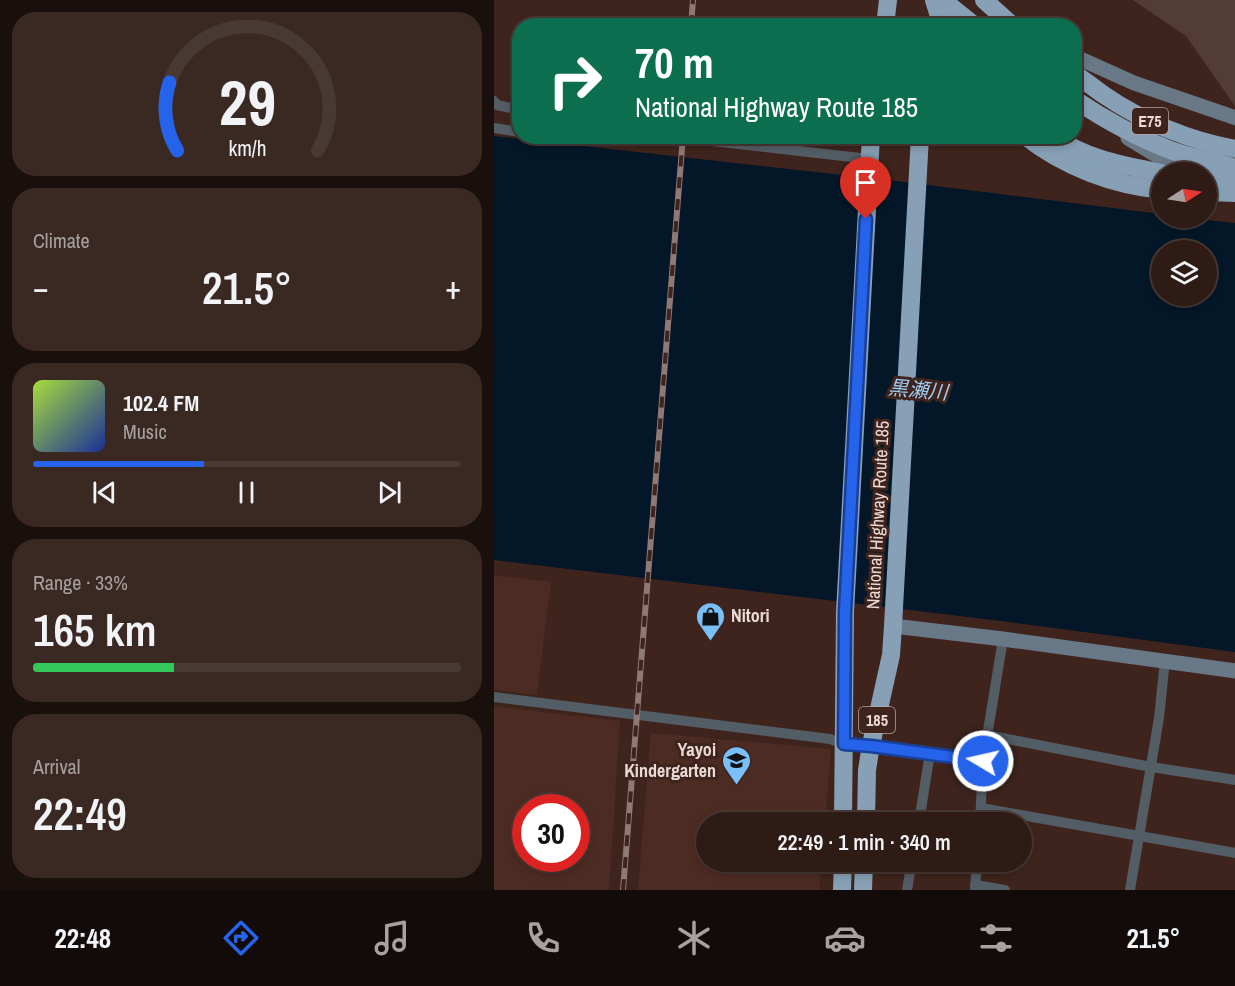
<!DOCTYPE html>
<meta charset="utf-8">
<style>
:root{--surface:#2e1b16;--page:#3a2823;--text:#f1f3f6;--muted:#a7a1a1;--line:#493935;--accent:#2563eb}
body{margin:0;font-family:"Archivo Narrow","Noto Sans JP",sans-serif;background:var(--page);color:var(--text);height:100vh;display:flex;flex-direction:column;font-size:22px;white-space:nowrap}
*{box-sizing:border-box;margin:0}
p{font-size:20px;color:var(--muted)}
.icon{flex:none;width:33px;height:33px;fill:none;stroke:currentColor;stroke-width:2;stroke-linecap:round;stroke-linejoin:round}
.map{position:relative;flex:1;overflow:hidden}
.panel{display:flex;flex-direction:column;gap:12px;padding:12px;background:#190f0c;width:494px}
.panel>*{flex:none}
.banner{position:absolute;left:18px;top:18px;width:570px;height:126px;border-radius:24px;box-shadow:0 3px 9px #0003,0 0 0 2px var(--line);background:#0b6e4f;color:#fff;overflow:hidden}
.needle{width:39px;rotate:78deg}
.tools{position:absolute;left:657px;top:162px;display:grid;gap:12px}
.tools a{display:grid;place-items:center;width:66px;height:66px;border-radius:50%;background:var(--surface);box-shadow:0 3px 9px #0003,0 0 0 2px var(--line);font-size:30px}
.speed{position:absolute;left:18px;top:794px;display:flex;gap:12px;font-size:30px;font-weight:700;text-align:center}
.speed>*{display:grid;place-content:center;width:78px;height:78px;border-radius:50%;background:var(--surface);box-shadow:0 3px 9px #0003,0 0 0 2px var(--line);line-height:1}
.speed .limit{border:9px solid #d22;background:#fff;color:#111}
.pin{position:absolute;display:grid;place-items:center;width:51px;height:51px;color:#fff;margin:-62px -26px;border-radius:50% 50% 50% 0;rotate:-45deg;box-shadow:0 0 6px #0007}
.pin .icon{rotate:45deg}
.me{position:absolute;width:66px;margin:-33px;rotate:279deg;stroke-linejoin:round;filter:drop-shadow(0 0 4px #0008)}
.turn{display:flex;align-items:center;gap:21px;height:126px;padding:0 24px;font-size:27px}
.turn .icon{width:78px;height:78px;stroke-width:2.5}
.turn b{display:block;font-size:42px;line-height:51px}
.big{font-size:45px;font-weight:600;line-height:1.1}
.panel .widget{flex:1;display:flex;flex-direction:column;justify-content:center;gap:9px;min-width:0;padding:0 21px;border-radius:24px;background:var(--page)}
.panel .dial{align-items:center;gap:0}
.dial svg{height:156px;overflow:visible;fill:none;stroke:var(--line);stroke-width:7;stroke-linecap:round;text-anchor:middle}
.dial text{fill:var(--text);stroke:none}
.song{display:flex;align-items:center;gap:18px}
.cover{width:72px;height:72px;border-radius:9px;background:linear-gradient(135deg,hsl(80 70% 55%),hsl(230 70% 35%))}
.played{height:6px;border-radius:3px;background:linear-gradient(90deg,var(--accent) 40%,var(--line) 40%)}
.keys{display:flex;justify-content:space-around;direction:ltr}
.heat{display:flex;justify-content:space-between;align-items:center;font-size:33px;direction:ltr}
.charge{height:9px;border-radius:4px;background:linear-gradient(90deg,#34c759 33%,var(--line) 0)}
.trip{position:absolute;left:202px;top:812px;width:336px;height:60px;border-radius:30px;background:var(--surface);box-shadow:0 3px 9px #0003,0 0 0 2px var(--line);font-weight:600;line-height:60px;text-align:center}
.tabs{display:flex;height:96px;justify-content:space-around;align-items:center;background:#120b09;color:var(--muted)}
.tabs .icon{width:42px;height:42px}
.tabs .current{color:var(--accent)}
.tabs b{font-size:27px;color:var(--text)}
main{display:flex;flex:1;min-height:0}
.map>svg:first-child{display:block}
.built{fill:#4c2b22;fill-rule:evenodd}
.green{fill:#533c35}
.water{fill:#031728;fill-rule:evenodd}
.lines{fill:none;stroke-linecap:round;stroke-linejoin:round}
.street{stroke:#535d65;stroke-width:10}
.secondary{stroke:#687886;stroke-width:15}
.highway{stroke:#87a0b5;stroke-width:18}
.rail-casing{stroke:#8f7974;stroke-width:6}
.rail{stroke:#3e241d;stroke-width:4;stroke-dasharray:11;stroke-linecap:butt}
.highway-bridge{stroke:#87a0b5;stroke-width:18}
.route-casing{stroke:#184099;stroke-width:15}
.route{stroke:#2563eb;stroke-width:10}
.labels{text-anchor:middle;stroke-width:6;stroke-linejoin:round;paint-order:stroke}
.shield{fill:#3e241d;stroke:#b8a39e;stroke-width:1.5}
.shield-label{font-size:16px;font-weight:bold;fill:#ecdad6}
.street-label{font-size:18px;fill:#ecdad6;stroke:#3e241d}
.poi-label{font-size:18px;font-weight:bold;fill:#ecdad6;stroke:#3e241d;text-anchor:start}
.water-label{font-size:20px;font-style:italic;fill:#a0cef4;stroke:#3e241d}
</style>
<main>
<section class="panel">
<div class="widget dial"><svg viewBox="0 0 100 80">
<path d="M14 69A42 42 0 1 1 86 69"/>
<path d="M14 69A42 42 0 0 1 10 34" stroke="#2563eb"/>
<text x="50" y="56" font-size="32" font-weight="700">29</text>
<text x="50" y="72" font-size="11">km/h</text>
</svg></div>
<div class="widget"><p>Climate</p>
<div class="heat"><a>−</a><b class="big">21.5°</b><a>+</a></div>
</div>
<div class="widget">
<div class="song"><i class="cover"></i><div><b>102.4 FM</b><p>Music</p></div></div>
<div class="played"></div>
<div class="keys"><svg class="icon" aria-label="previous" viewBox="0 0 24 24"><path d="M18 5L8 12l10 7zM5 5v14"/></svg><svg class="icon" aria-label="pause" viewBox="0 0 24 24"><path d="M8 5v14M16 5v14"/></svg><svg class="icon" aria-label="next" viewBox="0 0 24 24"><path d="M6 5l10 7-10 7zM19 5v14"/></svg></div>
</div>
<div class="widget"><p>Range · 33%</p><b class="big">165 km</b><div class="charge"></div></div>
<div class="widget"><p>Arrival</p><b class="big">22:49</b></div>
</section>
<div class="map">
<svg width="742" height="890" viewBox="0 0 742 890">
<rect width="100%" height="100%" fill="#3e241d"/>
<g class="built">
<path d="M0,575l57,7 -14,113 -43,-5z"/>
<path d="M0,706l126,15 -11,169h-115zM32,807h50v51h-50z"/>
<path d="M157,733l180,16 -6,73h-118v39h115l-3,29h-181z"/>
</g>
<path class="green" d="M639,0h102v106l-49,-70z"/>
<path class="water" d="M0,136l402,45 265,33 1,4h27l46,5v429l-234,-31 -507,-61zM668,250h44v46h-44z"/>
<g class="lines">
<g class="street">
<path d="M0,101l3,4 23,5"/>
<path d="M0,128l26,4"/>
<path d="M174,136l201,23"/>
<path d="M0,697l336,42 14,5 27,1 112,16"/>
<path d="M493,735l164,32 85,13"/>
<path d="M487,808l255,45"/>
<path d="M425,822l11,-69"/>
<path d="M486,822l3,-61 20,-122"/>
<path d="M481,885l30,5"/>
<path d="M413,890l5,-29"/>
<path d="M481,890l2,-29"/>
<path d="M636,890l29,-172 6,-58"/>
</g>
<g class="secondary">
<path d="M580,56l60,27 102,35"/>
<path d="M634,138l56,34"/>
<path d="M399,626l110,13 233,32"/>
</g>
<g class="highway">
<path d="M490,0l29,26"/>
<path d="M450,1l31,25"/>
<path d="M391,26l3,-26"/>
<path d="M580,73c10,7 20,15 30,22 38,26 86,46 132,54"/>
<path d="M580,99c31,21 64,39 99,52 20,7 42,11 63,17"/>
<path d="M531,136c39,31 88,49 137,54"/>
<path d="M559,136c36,24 68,29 109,37"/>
<path d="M712,177h30"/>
<path d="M712,192l30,1"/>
<path d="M349,822l2,-210 26,-476"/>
<path d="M372,822l1,-52 4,-25 20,-90 2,-29 27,-490"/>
<path d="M348,890l1,-29"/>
<path d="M369,890l1,-29"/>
</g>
<defs>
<g id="rail">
<path d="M197,26l2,-26"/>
<path d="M129,890l60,-754"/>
</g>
</defs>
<use href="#rail" class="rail-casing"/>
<use href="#rail" class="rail"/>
<g class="highway-bridge">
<path d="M440,0l8,26"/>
<path d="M453,0l9,26"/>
</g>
</g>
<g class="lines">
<defs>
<path id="route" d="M372,219l-21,393 -1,132 27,2 112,15"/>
</defs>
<use href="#route" class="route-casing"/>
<use href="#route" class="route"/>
</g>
<defs>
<symbol id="shop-pin" viewBox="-11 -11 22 30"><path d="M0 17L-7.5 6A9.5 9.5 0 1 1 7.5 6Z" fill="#79bff8" stroke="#3e241d"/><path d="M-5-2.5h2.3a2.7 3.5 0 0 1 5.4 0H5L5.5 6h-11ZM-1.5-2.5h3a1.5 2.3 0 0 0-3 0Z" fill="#111"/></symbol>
<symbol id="school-pin" viewBox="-11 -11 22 30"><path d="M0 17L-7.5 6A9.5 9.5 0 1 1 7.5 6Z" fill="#79bff8" stroke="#3e241d"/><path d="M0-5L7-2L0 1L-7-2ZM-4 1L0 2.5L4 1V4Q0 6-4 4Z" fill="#111"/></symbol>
</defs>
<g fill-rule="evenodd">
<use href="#shop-pin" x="200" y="600" width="33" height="45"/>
<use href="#school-pin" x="226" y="744" width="33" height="45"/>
</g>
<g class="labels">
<g class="shield">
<rect x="638" y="108" width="36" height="26" rx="4.5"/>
<rect x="365" y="707" width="36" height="26" rx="4.5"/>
</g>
<g class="shield-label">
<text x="656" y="127">E75</text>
<text x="383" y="726">185</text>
</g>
<g class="street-label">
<text transform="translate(384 515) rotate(-87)" y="6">National Highway Route 185</text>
</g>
<g class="poi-label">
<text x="237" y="622">Nitori</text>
<text x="222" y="756" text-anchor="end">Yayoi<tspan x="222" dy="21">Kindergarten</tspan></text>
</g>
<g class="water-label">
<text transform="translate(424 390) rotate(5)" y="7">黒瀬川</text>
</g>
</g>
</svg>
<div class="tools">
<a><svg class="needle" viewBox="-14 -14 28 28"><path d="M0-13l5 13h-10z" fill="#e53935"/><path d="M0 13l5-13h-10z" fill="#a7a1a1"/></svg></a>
<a><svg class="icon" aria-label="layers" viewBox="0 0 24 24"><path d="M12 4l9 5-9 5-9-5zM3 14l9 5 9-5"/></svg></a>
</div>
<div class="speed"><div class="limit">30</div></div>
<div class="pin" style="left:372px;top:219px;background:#d93025"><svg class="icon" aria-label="arrive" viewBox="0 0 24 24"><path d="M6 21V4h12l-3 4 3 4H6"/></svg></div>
<svg class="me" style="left:489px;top:761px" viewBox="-20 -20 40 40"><circle r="17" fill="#2563eb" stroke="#fff" stroke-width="3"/><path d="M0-11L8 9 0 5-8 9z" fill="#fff"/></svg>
<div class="trip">22:49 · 1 min · 340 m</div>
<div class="banner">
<div class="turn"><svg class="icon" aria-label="right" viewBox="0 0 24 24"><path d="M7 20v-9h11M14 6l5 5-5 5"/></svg><div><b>70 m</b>National Highway Route 185</div></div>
</div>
</div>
</main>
<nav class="tabs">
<b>22:48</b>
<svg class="icon current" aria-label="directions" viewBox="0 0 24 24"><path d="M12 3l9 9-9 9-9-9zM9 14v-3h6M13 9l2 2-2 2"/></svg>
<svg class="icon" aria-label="music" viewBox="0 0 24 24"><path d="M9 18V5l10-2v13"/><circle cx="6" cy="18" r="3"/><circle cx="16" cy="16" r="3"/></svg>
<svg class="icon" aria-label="phone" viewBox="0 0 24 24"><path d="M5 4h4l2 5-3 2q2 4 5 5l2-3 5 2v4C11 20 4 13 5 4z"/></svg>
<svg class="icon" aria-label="climate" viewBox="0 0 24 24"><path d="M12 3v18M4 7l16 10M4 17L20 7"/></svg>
<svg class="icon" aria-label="car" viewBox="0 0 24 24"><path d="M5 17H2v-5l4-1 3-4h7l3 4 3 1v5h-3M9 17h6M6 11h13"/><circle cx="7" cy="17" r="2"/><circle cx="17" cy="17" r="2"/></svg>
<svg class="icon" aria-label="filters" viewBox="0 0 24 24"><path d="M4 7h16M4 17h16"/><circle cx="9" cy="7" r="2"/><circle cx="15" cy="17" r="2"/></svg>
<b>21.5°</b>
</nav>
